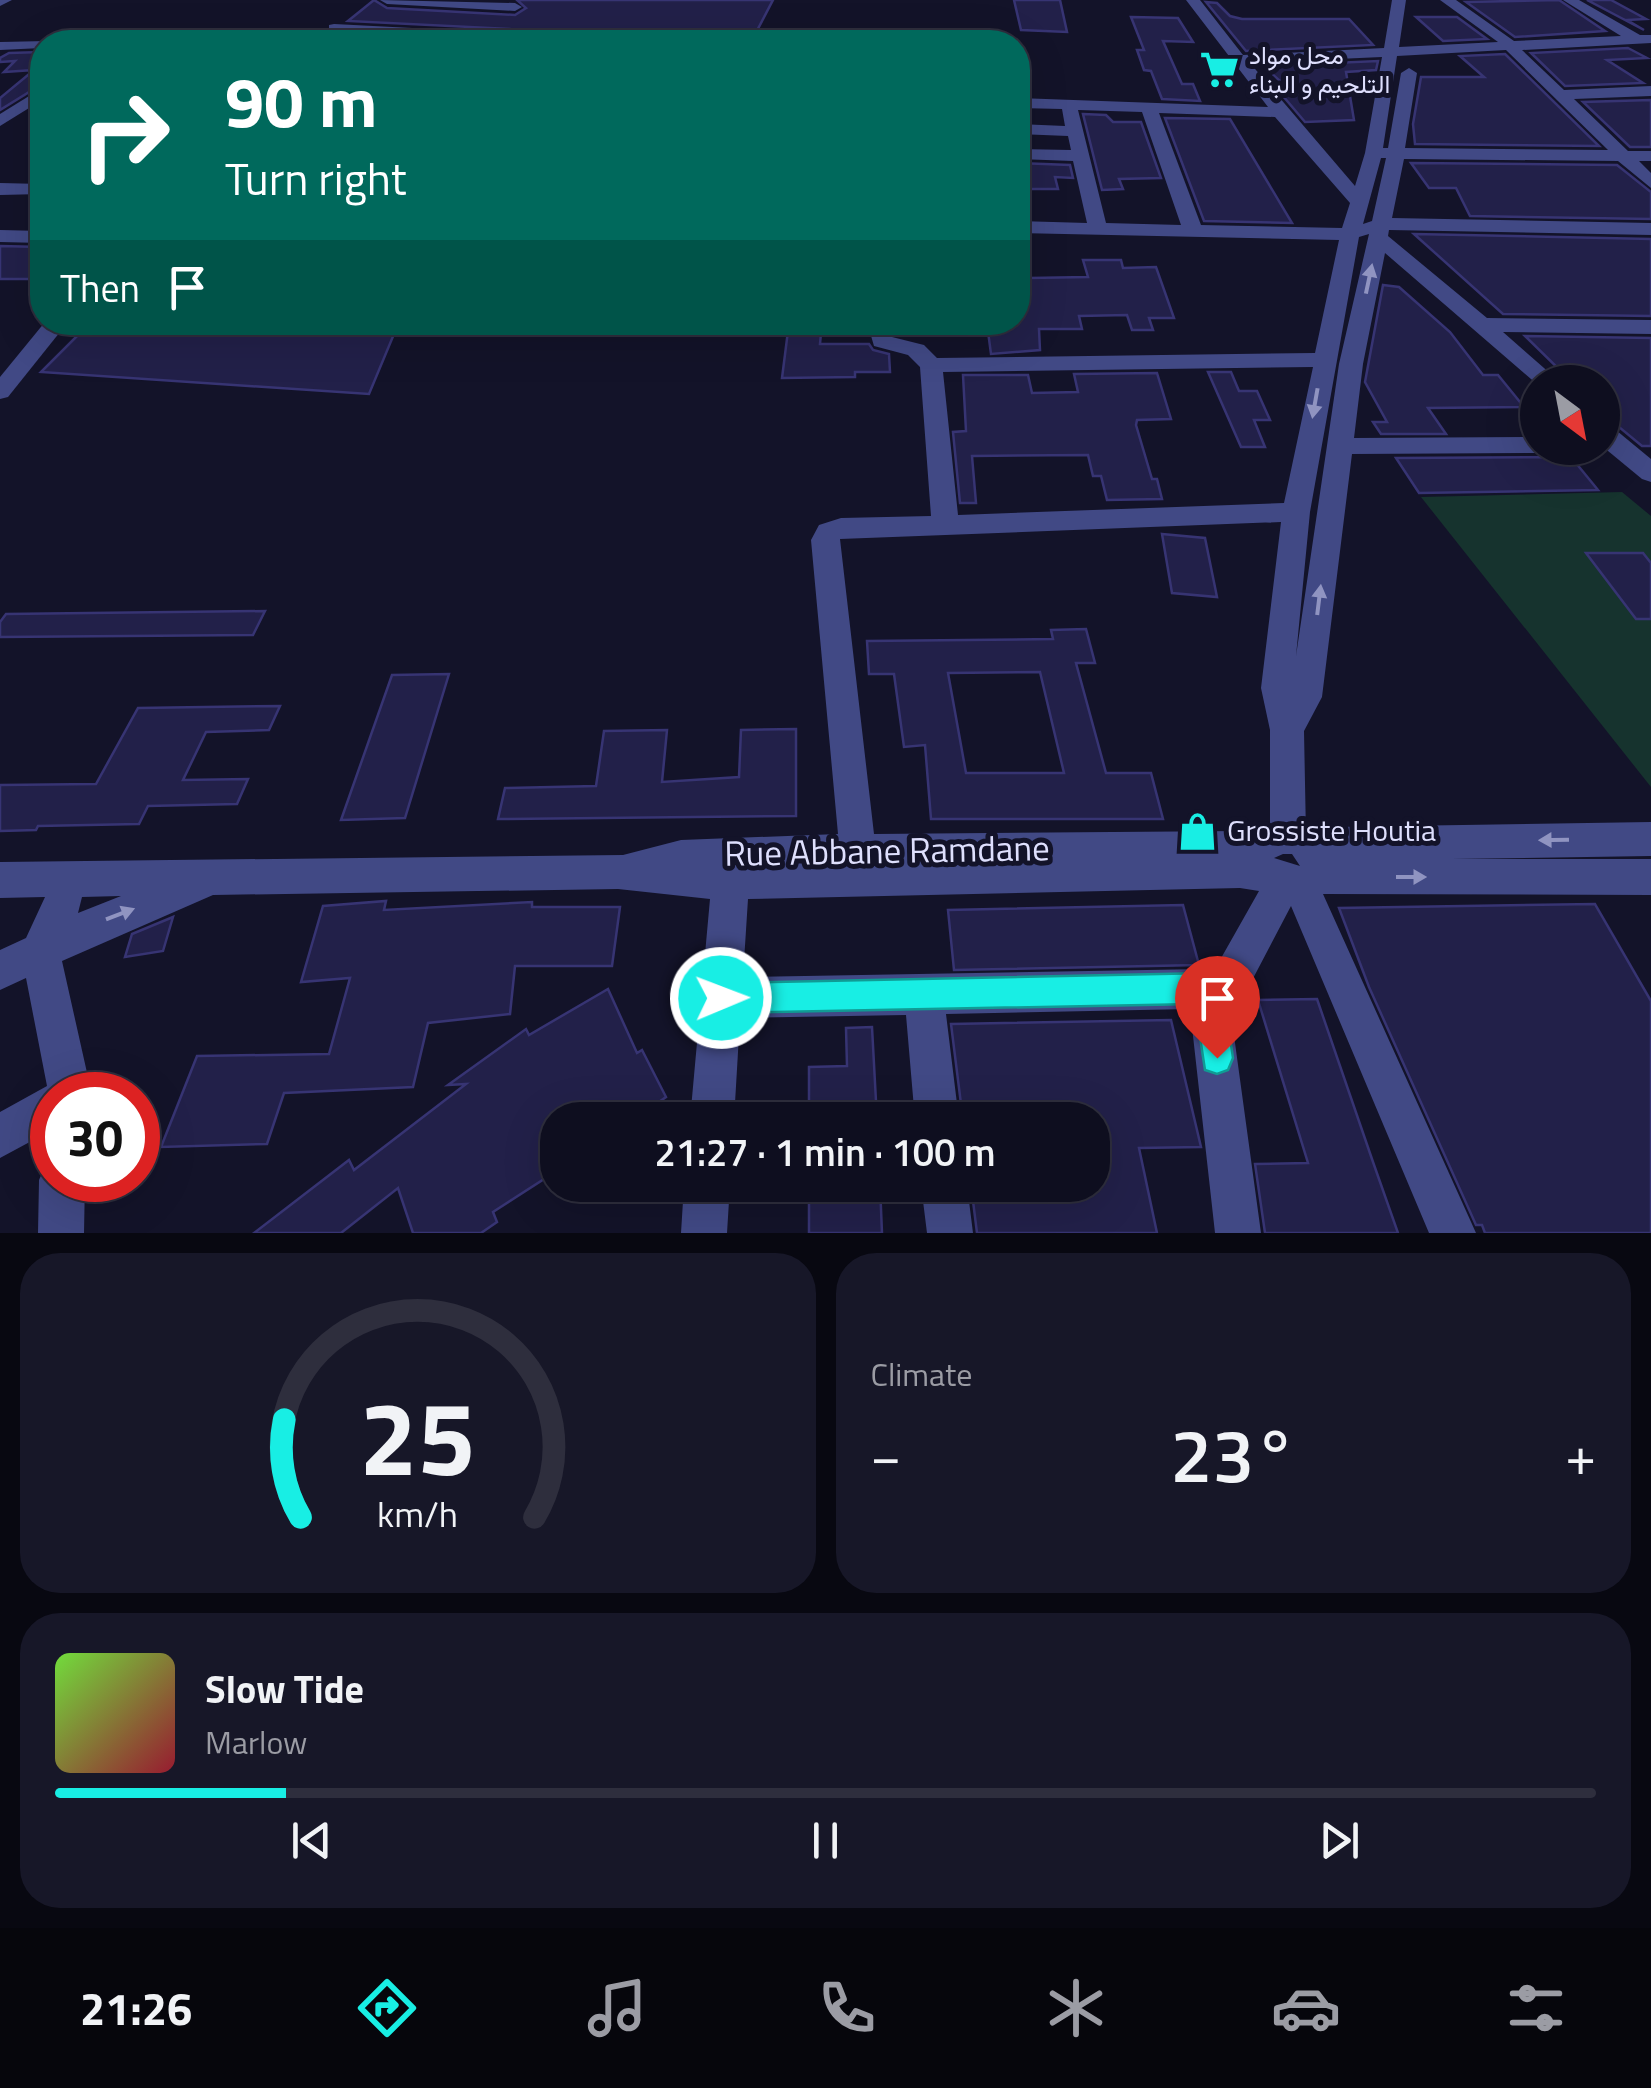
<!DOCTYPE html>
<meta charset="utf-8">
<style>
:root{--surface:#0e0e1f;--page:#171728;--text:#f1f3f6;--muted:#9b9ca4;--line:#2e2e3d;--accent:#18eee4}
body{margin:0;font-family:"Titillium Web",Vazirmatn,sans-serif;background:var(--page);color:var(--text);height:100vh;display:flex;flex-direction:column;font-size:38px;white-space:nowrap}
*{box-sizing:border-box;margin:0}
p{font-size:32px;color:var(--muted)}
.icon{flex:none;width:55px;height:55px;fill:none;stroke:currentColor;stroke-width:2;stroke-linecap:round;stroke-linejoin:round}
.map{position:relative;height:1233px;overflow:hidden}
.details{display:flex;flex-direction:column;gap:20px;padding:20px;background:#080811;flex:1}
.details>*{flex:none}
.banner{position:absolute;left:30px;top:30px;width:1000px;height:305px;border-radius:40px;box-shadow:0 10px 40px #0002,0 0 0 2px var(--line);background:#00695c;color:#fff;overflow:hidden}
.needle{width:65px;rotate:148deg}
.controls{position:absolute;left:1520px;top:365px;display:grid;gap:20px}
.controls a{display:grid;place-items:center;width:100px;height:100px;border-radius:50%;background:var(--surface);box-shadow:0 10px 40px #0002,0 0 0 2px var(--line);font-size:50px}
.speed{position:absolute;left:30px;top:1072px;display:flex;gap:20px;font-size:50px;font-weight:700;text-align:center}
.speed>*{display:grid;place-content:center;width:130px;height:130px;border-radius:50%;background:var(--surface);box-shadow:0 10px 40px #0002,0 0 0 2px var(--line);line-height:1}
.speed .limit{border:15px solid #d22;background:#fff;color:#111}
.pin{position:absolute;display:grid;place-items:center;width:85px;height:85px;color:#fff;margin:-102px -42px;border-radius:50% 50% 50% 0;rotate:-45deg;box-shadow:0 0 10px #0007}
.pin .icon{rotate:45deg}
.me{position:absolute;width:110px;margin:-55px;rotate:89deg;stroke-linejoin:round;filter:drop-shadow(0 0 8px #0008)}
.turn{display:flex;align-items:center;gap:35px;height:210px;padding:0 30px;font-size:45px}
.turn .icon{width:130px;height:130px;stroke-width:2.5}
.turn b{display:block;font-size:70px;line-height:85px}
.then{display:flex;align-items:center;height:95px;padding:0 30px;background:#0003;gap:20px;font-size:38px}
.big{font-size:75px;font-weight:600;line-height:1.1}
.details .card{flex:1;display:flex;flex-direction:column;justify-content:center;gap:15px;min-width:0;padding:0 35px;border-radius:40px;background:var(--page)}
.details .dial{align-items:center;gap:0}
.dial svg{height:260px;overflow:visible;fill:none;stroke:var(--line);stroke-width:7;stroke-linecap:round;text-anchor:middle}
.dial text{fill:var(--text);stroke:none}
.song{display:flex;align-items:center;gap:30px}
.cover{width:120px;height:120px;border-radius:15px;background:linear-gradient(135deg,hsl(100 70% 55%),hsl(350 70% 35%))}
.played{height:10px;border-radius:5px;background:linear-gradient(90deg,var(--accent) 15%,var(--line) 15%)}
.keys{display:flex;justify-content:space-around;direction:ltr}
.heat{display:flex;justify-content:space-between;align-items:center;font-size:55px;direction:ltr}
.details .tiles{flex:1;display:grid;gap:20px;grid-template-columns:1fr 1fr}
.card:last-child{grid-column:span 2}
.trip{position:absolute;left:540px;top:1102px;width:570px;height:100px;border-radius:40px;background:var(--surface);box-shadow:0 10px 40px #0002,0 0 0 2px var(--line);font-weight:600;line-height:100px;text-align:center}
.dock{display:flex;height:160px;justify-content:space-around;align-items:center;background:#06060c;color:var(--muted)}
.dock .icon{width:70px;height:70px}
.dock .on{color:var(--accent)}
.dock b{font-size:45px;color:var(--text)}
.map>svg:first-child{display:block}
.green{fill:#16332e}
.building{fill:#222049;stroke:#373473;stroke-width:2.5;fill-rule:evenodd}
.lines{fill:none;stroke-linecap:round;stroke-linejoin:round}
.minor{fill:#414985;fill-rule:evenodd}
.oneway{fill:#9094c1}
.route{fill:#18eee4;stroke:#109b94;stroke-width:2.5}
.labels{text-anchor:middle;stroke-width:10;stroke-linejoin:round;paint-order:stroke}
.far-poi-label{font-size:25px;fill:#dedffd;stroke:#131329;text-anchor:start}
.poi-label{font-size:30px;fill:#dedffd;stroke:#131329;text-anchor:start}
.near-street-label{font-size:35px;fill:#dedffd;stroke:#131329}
</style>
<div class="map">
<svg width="1651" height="1233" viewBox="0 0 1651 1233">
<rect width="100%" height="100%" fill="#131329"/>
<path class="green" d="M1622,492l29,24v271l-230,-290z"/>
<g class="building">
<path d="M374,0l13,8 128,7 11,-7 -9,-8h256l-22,42h-236l6,-6 -11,-7 -162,-8z"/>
<path d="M1014,0h46l7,32 -46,-2z"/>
<path d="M1559,0l46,31 -90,6 -49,-35z"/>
<path d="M1587,0h24l35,19 -19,1 17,10z"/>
<path d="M1206,2l11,1 13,13 12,3h107l24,26 -127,6z"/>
<path d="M1131,17l47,1 15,24 -30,-1 19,43h11l7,17 -38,-2 -11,-28 -7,-1 -7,-20h7z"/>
<path d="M1416,17h41l30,22 -44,2z"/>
<path d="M330,35l139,7h-149z"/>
<path d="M1628,48l19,10 -40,2 36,23 -78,3 -34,-33z"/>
<path d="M42,52v32l-42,26v-12l34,-28 -30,2 11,-11 -15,1v-4l9,-5z"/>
<path d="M1505,54l94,92 -184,-2 -2,-20 8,-47h63l-24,-21z"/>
<path d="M1378,61l-2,9 -30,2 8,48 -49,2 -22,-26 13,-1 -33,-29z"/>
<path d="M1651,100v47h-21l-47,-45z"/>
<path d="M1083,114l23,1 7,7h28l20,56 -42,1 4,10 -21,1z"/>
<path d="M1165,118l65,1 62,104 -88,-2z"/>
<path d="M1018,163l52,2 3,13 -18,-1 3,12h-40z"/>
<path d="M1411,163l206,2 34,27v27l-181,-3 -14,-28h-27z"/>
<path d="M1414,234l237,5v77l-148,-2z"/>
<path d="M0,246l42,1v32h-42z"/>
<path d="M1083,260h38l2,8 33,-1 18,51h-25l4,12h-21l-5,-15 -48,1 3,13h-43l1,21 -49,4 -4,-30 31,-1v-50l10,-1 1,6 59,-1z"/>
<path d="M1383,285l16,2 51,45 33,43h15l26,32 -96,1 18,26h-65l-8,-12h14l-22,-40z"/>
<path d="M91,322h308l-30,72 -328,-22z"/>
<path d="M789,323h33l-2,21h49l4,6 16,4 1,18h-35v5l-73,1z"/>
<path d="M1525,336l126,2v108h-9l-40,-33v-31h-30z"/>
<path d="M1208,372h23l8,19h18l13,29h-16l11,27h-24z"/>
<path d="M1157,373l14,46 -34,1 -1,5 16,54h5l5,20 -55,1 -6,-24h-8l-5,-21 -116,1 4,47h-16l-7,-71 13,-1 -3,-56h65l4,18 46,-1 -4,-18z"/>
<path d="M1571,457l27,33 -179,3 -23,-35z"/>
<path d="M1162,534l43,4 12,59 -45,-4z"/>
<path d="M1586,553h57l8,10v56h-15z"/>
<path d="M265,611l-12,24 -253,2v-15l6,-8z"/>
<path d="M1086,629l9,34h-19l30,110h45l12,46h-232l-6,-74 -21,2 -10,-73h-25l-2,-33 186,-2 -2,-9zM1040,672l24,101h-98l-18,-100z"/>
<path d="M449,674l-44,144 -64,2 51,-145z"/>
<path d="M280,706l-11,24 -63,2 -23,48 65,-1 -11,25 -89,2 -9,18 -101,2 -2,4 -36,1v-46l96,-1 42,-76z"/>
<path d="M796,729v87l-298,3 7,-31 91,-2 8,-55 63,-1 -5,52 77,-5 2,-47z"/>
<path d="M386,901l-2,9 148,-8v5h88l-8,59h-97l-5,48 -82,9 -15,64 -129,6 -17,51 -106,3 36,-91 132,-2 21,-76 -49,4 22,-76z"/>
<path d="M1595,904l56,97v232h-166l-3,-8h-6l-107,-238 -30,-79z"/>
<path d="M1183,905l16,60 -245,5 -6,-60z"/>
<path d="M173,917l-10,34 -38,6 7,-23z"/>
<path d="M608,989l29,64 5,-3 24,47 -33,23h-75v50l-65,42 4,10 -16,11h-68l-15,-45 -57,45h-87l95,-73 5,10 112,-86 -18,1 78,-56 3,6z"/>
<path d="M1317,999l56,163 25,71h-133l-10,-69 53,-1 -50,-163z"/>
<path d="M1171,1020l30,127 -62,1 18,85h-180l-6,-48h121v-65h-129l-12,-96z"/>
<path d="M872,1027l5,93h-68v-53l38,-1 -1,-38z"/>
<path d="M809,1185h71l2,48h-73z"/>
</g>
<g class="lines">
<g class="minor">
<path d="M0,0h12l-12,6z"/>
<path d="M380,0l135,3 7,4 -7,4 -128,-7z"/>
<path d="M1186,0h14l43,55 141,-7 8,-48h14l-7,47 99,-5 -58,-42h16l58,41 107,-5 -58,-36h16l61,35h11v8l-129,7 42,40 87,-4v10l-77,3 54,52h23v10h-12l12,12v15l-33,-27 -214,-2 -12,59 259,5v12l-262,-5 -1,6 99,82 164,2v14l-148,-2 57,50 -22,3 -153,-132 -22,111 -9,74 184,-1v11h11l-11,5 -186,1 -30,243 -18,34 2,104 28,-8 317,-5v34l-200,3h200v36l-328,-1 153,339h-47l-138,-327 -43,82 -19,11 32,234h-46l-25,-224 -244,5 13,106h-44l-9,-105 -166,3 -6,102h-44l20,-221 -92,-10 -405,6 -151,66 30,134h-40v35l-52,28v-46l47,-26 -21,-108 -26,12v-40l26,-12 19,-41 -45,1v-36l623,-7 58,-15 157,-6 -27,-294 8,-15 22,-7 90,-2 -11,-149 -12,-12 -34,-9 -7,-24h22l3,15 32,8 13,13 378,-5 24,-113 -321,-7v-12l69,2 -14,-62 -55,-2v-10l53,1 -3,-14 -50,-2v-10l47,2 -3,-17 -44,-1v-10l250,9zM1506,50l102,100 -203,-2 12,-75 -8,-5 -8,5 -13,75h-5l14,-92zM1382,57l-17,96 -10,33 -105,-123zM1078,110l64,2 39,113 -75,-2zM1159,113l116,4 75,86 -8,25 -141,-3zM1381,158h5l-14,63 -9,3zM1369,234l-30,130 -43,292 14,-144 49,-275zM1313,367l-29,136 -326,12 -15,-143zM1281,522l-20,166 9,42v96l-29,5 -367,3 -34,-295zM1283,854h9l8,12 -26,-8zM1240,888l19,3 -39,69 -16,9 -461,8 5,-78zM121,896l-43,17 4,-16z"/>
<path d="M334,24l176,9 7,4 -7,4 -181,-10v-6z"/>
<path d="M47,41l-5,7 -42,2v-8z"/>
<path d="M42,88v12l-42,26v-12z"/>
<path d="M0,183l42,1v10l-42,1z"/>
<path d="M0,230l42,1v12l-42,-1z"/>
<path d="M45,322h23l-60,75 -8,2v-22z"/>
<path d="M1602,424l9,2 40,33v23l-9,-3 -40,-33z"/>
<path d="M52,1161v19h33l-1,53h-46l1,-53 7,-16z"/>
<path d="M684,1185h46l-3,48h-46z"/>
<path d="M921,1185h46l6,48h-46z"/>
</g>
</g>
<defs><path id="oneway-solid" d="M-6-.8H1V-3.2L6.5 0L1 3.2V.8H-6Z" transform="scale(2.5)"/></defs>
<g class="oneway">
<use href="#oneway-solid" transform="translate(1369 279) rotate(-78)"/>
<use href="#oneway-solid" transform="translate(1315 403) rotate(100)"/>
<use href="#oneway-solid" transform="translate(1319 600) rotate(-83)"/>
<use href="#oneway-solid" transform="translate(1554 840) rotate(179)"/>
<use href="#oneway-solid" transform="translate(1411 877)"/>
<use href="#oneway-solid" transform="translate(120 914) rotate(-21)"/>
</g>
<path class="route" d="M1208,973l11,5 4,10 10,70 -5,12 -11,4 -12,-4 -10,-66 -474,9 -11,-4 -4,-11 4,-11 11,-4z"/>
<defs>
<symbol id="supermarket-bare" viewBox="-9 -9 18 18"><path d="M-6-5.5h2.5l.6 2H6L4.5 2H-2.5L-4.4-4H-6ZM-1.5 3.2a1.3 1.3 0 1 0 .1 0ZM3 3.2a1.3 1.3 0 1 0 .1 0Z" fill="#18eee4" stroke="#131329" stroke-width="2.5" paint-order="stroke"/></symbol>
<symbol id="shop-bare" viewBox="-9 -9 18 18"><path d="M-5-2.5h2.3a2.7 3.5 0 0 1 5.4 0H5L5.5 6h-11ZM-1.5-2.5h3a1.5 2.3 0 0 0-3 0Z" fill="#18eee4" stroke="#131329" stroke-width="2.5" paint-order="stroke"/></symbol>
</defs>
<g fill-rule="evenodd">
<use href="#supermarket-bare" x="1192" y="42" width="55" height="55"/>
<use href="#shop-bare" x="1170" y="804" width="55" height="55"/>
</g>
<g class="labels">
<g class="far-poi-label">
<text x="1249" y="64">محل مواد<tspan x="1249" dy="29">التلحيم و البناء</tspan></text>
</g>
<g class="poi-label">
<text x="1227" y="841">Grossiste Houtia</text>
</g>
<g class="near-street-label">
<text transform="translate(887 851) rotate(-1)" y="12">Rue Abbane Ramdane</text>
</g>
</g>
</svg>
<div class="controls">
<a><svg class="needle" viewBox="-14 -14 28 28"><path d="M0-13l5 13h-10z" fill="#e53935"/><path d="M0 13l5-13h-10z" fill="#9b9ca4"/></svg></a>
</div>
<div class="speed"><div class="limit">30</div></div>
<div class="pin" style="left:1217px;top:1058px;background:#d93025"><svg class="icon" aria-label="arrive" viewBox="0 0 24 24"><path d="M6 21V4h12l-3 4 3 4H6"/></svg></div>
<svg class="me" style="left:721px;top:998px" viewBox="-20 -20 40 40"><circle r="17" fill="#18eee4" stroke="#fff" stroke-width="3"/><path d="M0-11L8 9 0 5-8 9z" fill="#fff"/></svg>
<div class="trip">21:27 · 1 min · 100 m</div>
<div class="banner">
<div class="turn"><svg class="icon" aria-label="right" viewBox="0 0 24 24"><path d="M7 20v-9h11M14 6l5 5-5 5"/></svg><div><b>90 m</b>Turn right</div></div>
<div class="then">Then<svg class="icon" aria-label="arrive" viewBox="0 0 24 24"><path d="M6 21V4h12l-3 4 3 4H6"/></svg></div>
</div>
</div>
<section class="details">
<div class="tiles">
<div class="card dial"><svg viewBox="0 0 100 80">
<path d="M14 69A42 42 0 1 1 86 69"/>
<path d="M14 69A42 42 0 0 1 9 39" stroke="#18eee4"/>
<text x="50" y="56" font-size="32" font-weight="700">25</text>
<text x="50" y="72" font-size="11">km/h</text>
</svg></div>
<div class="card"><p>Climate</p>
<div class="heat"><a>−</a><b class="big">23°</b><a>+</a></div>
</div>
<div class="card">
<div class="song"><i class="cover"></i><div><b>Slow Tide</b><p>Marlow</p></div></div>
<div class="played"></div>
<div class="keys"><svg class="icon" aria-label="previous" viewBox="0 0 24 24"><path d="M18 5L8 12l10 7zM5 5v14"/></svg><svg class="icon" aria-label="pause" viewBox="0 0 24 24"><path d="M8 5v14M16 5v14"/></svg><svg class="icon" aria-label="next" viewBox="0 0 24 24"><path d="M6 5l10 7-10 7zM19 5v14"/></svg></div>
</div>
</div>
</section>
<nav class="dock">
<b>21:26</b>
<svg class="icon on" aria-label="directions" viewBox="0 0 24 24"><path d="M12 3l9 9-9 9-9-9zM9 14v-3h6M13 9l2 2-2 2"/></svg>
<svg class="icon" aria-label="music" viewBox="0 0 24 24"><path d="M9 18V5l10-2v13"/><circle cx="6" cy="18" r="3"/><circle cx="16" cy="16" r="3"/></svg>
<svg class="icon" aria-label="phone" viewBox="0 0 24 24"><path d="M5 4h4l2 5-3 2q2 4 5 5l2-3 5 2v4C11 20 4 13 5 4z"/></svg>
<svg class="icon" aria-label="climate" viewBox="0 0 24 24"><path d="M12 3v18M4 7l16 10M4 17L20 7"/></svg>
<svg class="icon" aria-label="car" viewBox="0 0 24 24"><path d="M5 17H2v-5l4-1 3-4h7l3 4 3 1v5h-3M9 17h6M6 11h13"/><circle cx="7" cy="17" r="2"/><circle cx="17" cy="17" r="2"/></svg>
<svg class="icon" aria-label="filters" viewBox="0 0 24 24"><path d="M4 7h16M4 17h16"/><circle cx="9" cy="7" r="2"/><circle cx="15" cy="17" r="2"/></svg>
</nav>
